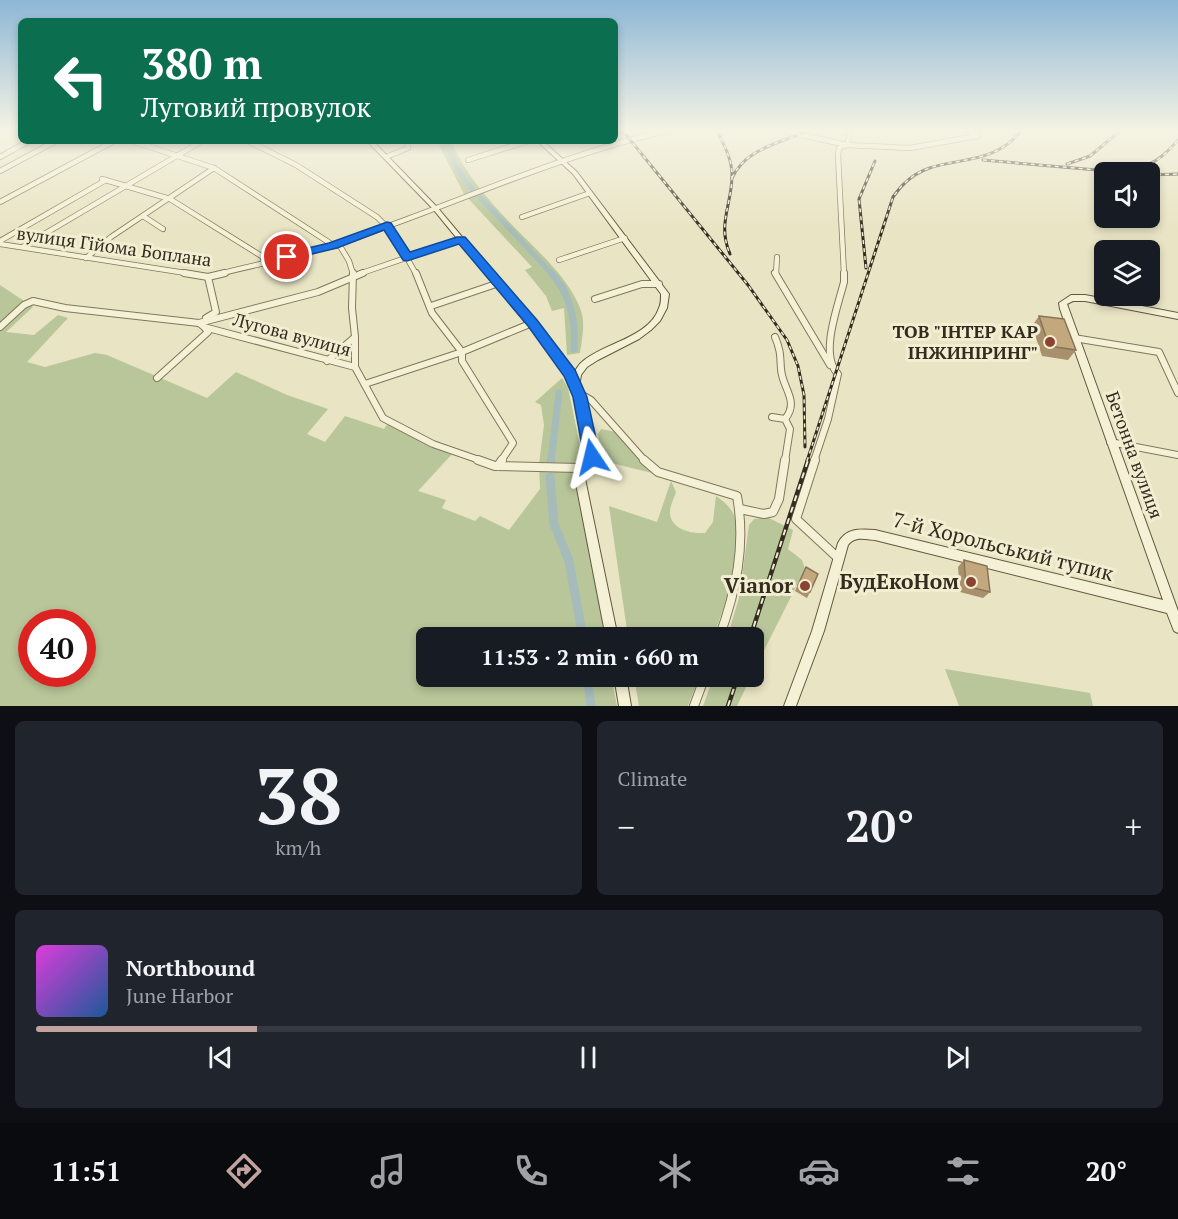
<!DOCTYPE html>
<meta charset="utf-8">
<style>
:root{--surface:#171b24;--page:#20242c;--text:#f1f3f6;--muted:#9ea1a6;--line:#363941;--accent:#c3a39e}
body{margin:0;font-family:"PT Serif",serif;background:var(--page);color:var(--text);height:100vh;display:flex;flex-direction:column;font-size:22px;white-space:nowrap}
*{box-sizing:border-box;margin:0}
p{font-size:20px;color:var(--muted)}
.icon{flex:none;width:33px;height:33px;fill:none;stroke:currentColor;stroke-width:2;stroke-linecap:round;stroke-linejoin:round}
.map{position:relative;height:706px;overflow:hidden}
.details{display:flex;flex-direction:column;gap:15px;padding:15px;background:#0d0f14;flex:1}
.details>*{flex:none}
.hud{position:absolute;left:18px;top:18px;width:600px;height:126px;border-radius:9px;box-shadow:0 3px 9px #0003;background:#0b6e4f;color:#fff;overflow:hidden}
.controls{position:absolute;left:1094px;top:162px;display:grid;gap:12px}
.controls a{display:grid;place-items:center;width:66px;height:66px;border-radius:9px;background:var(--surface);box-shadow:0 3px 9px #0003;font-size:30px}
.speed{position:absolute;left:18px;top:609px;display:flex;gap:12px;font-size:30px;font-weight:700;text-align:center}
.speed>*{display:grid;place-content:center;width:78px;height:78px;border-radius:50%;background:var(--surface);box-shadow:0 3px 9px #0003;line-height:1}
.speed .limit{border:9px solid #d22;background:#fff;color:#111}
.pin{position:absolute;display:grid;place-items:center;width:51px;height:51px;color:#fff;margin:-26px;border:3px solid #fff;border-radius:50%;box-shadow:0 2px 6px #0007}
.me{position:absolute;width:66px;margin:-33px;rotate:350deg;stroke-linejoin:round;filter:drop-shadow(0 0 4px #0008)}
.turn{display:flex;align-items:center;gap:21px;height:126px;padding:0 24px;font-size:27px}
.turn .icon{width:78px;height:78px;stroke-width:2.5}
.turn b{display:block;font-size:42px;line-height:51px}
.big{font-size:45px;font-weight:700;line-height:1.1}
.details .tile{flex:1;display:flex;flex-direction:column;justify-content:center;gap:9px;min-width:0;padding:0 21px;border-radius:9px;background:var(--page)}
.details .dial{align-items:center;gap:0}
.dial b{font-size:78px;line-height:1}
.song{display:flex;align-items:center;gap:18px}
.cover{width:72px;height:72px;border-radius:9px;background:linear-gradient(135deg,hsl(300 70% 55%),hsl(210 70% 35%))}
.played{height:6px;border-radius:3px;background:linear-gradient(90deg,var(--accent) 20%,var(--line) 20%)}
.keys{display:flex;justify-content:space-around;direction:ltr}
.heat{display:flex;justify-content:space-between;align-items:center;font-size:33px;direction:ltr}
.details .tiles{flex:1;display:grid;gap:15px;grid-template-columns:1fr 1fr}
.tile:last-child{grid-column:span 2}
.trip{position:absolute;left:416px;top:627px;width:348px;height:60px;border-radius:9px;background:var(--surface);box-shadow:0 3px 9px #0003;font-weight:700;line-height:60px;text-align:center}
.dock{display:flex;height:96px;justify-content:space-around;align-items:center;background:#090b0e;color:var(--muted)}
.dock .icon{width:42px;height:42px}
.dock .selected{color:var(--accent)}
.dock b{font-size:27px;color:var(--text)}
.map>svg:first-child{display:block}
.green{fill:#b8c699;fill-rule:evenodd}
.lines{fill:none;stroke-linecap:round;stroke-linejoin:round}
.canal-far2{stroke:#a5bcba;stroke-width:5}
.canal-far1{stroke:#a5bcba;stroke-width:7}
.canal{stroke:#a5bcba;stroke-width:9}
.street-far2-casing{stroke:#81775c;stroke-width:6}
.street-far1-casing{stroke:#81775c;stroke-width:8}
.street-casing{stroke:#81775c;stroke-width:10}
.secondary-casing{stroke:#63583f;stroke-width:2}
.street-far2{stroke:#f5f1d6;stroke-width:4.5}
.street-far1{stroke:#f5f1d6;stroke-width:6}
.street{stroke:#f5f1d6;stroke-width:8}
.secondary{fill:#f5f1d6;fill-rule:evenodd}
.rail-far1-casing{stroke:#332c1f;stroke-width:3}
.rail-casing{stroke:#332c1f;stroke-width:4.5}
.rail-far1{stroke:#f1eed2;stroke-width:1.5;stroke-dasharray:4;stroke-linecap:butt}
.rail{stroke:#f1eed2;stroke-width:2;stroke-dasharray:6;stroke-linecap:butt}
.wall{fill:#a8906c}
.building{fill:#c3a77d;stroke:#887558;stroke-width:1.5}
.route{fill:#1a73e8;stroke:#114b97;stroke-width:1.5}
.poi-dot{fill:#8a4233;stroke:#f1eed2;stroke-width:2}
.labels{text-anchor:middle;stroke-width:6;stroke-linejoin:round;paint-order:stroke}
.street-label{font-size:18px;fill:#332c1f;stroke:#f1eed2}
.poi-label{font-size:18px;font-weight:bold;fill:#332c1f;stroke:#f1eed2;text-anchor:end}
.near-street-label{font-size:21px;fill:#332c1f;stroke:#f1eed2}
.near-poi-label{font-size:21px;font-weight:bold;fill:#332c1f;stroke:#f1eed2;text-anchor:end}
</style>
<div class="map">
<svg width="1178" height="706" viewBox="0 0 1178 706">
<rect width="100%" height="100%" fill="#e9e4c4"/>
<g class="green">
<path d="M437,141h14c15,36 45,68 72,95 21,21 46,44 57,72 6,14 2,30 0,45l-13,2 -3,-47 -12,3 -6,-15 -21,-26 7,-3 -68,-73z"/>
<path d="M0,285l33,22 -27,25 28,3 24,-20 10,3 -41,44 18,5 50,-14 12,2 100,43 29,-26 51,23 41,14 -21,25 18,8 20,-26 39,13 4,-6 65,30 -35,38 28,9 -4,8 33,13 5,-5 29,14 31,-41 -1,-25 5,-39 -3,-20 -6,-3 27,-24 6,10 15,72 21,177 -178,1v38l185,1 6,29h-617zM32,622h50v52h-50z"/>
<path d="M601,429l15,3 36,41 -49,-12 -5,-27z"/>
<path d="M671,481l5,11c-2,6 -6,14 -6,20 0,18 23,22 35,21l8,-11 3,-26c9,6 18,14 20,26 8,34 -11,83 -23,115h-85l-19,-131 48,16z"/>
<path d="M767,517l26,13 -5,19 14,11 3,9 -52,103v-34h-26l12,-40 10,-73 5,-6z"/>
<path d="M945,669l145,24 3,13h-134z"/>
<path d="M714,676l37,1 -14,29h-34z"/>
<path d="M634,677v-1l65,1 -11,29h-49z"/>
</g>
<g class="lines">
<g class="canal-far2">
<path d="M445,141l12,27 17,24"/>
<path d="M478,195l74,79"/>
</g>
<g class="canal-far1">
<path d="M551,273c20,21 25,47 23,76"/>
<path d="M551,461l8,-68"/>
</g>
<g class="canal">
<path d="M551,464v-4"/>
<path d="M550,477l4,47 15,37 14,77"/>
<path d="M587,676l4,30"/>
</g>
<defs>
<g id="street-far2">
<path d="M784,131l63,14 63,3 67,-12"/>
<path d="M969,131l8,5"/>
<path d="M132,141l82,27 119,77 7,1 9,15 4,13"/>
<path d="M248,141l48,24 81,52 16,16 23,41"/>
<path d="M0,157l29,-16"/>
<path d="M386,157l22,-9 -1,-7"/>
<path d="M468,160l60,-19"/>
<path d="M0,171l56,-30"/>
<path d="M102,179l68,20 93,58 1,6"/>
<path d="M0,202l114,-61"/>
<path d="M143,216l20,13"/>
<path d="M522,217l68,-24"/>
<path d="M0,241l106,-61"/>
<path d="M0,244l192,30"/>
<path d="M24,246l178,-105"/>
<path d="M86,258l25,-21 103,-69"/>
<path d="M559,260l66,-22"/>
<path d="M219,274c38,-10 78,-17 115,-29 111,-36 219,-89 333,-114"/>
<path d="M359,274l102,-35"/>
<path d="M776,274l1,-17"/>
<path d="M844,274l-6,-119 1,-7 8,-3 4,-14"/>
</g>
<g id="street-far1">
<path d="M184,273l24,4 17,-4"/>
<path d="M416,273l16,40 30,39v9l51,82 -12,18"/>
<path d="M775,273l55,92"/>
<path d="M595,299l47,-15h17"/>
<path d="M431,306l68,-23"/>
<path d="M206,318l10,-6 -8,-35"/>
<path d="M199,323l119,-31 45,-19"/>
<path d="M0,327l24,-22 9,-4 32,7 134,15 5,4 151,40 28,51 50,26 49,17"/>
<path d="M355,337v30"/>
<path d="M775,337c6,14 5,19 6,32 1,19 19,32 4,50"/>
<path d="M1074,338l85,14 19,41"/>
<path d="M327,361l28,-24 -3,-29 1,-35"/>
<path d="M157,378l51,-46 -3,-4"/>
<path d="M365,384l97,-32 70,-29"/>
<path d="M579,393l12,7 54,61"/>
<path d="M772,417l13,2 5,10 -5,32"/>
<path d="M1110,442l68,13"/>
<path d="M814,461l14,-42 10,-45c-19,-19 0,-68 6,-92v-9"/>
</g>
<g id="street">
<path d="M478,460l17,6 83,2"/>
<path d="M644,460l14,12 79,24c9,50 -1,95 -18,142"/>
<path d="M815,460l-19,59 41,38"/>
<path d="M498,466l4,-6"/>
<path d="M740,509l24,5 9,-2 6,-13 6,-39"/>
<path d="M694,706l11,-30"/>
</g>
<g id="secondary">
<path d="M367,141h6l64,66 131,156 5,11c3,-4 5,-9 9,-12 21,-19 67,-24 77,-54 2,-4 2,-9 2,-14l-88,-120 -36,-33h6l34,31 92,122 -2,14 -7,13 -9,9 -12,9 -41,21 -11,7 -6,8 -2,12 5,10 13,60 -2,3 -12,9 35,169h-12l-33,-170 2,-3 12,-9 -11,-59 -14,-30 -129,-158z"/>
<path d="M1071,295h14l93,18v6l-93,-18h-12l-6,3 111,307v22l-4,-2 -7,-18 -292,-73c-11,-1 -20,-4 -27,5l-24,86 -28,75h-12l28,-75 26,-88c8,-15 21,-14 37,-13l288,70 -103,-291 -1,-6z"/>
<path d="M614,676h12l5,30h-12z"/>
</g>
</defs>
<use href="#street-far2" class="street-far2-casing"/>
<use href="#street-far1" class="street-far1-casing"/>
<use href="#street" class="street-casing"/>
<use href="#secondary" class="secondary-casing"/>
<use href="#street-far2" class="street-far2"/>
<use href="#street-far1" class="street-far1"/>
<use href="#street" class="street"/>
<use href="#secondary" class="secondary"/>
<defs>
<g id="rail-far1">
<path d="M623,131l125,154 39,55 11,26 6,29 1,52"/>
<path d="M717,131c7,14 15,28 15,44 0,30 -15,49 -2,79"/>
<path d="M983,160l137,12"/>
<path d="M1067,164l23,-8 30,-25"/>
<path d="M1111,170c33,-1 45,-4 67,-30"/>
<path d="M1149,175l29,-1"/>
<path d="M732,178c14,-30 47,-34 74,-47"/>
<path d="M866,268l-7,-69 16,-38"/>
<path d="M807,461l86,-264c4,-5 7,-10 12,-14 32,-32 82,-10 116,-52"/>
</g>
<g id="rail">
<path d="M750,638l58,-178"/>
<path d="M728,706l10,-30"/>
</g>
</defs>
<use href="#rail-far1" class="rail-far1-casing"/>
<use href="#rail" class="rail-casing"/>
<use href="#rail-far1" class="rail-far1"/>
<use href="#rail" class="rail"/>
</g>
<g class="wall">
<path d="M1039,316l37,34 -8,10 -26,-4 -10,-30z"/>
<path d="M964,560l26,32 -7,6 -23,-6 -2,-25z"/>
<path d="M806,567l4,25 -3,6 -12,-7z"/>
</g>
<g class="building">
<path d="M1039,316l25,3 12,31 -27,-4z"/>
<path d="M964,560l23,6 3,26 -24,-6z"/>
<path d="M806,567l12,7 -8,18 -12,-7z"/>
</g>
<linearGradient id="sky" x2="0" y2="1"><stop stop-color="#8db7d6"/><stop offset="0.57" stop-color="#f5f3e4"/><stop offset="1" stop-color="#f5f3e4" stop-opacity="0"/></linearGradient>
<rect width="1178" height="229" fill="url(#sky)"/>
<path class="route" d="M387,222l4,1 19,29 47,-15h8l72,83 38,50 12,27 13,60 -2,5 -6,2 -5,-2 -3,-5 -11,-60 -9,-21 -36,-50 -69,-82 -52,17 -4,-1 -19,-30 -47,18 -50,12 -6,-3 2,-3 46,-11z"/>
<g class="poi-dot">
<circle cx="1050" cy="342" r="6"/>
<circle cx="971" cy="582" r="6"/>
<circle cx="805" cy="586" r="6"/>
</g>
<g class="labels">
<g class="street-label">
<text transform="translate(114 247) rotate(8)" y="6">вулиця Гійома Боплана</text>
<text transform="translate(292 335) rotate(15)" y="6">Лугова вулиця</text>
<text transform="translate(1134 455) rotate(70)" y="6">Бетонна вулиця</text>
</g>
<g class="poi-label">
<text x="1038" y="338">ТОВ "ІНТЕР КАР<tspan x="1038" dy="21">ІНЖИНІРИНГ"</tspan></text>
</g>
<g class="near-street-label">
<text transform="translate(1003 547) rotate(14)" y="7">7-й Хорольський тупик</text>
</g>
<g class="near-poi-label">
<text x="959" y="589">БудЕкоНом</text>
<text x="793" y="593">Vianor</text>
</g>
</g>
</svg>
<div class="controls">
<a><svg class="icon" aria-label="sound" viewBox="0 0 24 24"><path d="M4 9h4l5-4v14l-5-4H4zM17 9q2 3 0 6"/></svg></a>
<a><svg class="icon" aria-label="layers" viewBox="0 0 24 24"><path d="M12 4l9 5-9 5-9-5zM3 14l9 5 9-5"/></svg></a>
</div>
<div class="speed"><div class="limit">40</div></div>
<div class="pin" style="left:287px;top:257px;background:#d93025"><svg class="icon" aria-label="arrive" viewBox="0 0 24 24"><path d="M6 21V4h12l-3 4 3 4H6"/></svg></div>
<svg class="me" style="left:592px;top:457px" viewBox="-20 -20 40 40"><path d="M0-17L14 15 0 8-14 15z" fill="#1a73e8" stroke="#fff" stroke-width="4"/></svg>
<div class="trip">11:53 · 2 min · 660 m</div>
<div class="hud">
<div class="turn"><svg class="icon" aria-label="left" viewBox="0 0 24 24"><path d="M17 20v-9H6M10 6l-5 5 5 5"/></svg><div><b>380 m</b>Луговий провулок</div></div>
</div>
</div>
<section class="details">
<div class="tiles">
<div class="tile dial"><b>38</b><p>km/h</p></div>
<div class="tile"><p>Climate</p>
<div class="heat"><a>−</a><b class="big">20°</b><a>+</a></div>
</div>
<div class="tile">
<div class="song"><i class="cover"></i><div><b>Northbound</b><p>June Harbor</p></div></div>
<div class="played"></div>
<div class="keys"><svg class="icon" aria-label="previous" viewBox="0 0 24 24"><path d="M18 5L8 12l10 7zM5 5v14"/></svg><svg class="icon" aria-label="pause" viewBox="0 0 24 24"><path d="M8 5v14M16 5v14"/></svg><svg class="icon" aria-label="next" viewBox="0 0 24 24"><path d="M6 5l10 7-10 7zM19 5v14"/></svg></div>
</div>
</div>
</section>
<nav class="dock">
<b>11:51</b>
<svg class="icon selected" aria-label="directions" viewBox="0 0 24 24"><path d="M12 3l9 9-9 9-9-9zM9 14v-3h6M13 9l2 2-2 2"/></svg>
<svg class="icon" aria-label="music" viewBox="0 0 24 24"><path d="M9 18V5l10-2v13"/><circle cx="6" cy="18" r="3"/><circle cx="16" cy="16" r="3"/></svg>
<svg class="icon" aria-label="phone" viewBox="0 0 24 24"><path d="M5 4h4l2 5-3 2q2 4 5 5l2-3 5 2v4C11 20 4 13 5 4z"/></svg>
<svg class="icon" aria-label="climate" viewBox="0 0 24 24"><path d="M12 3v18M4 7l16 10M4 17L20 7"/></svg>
<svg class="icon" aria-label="car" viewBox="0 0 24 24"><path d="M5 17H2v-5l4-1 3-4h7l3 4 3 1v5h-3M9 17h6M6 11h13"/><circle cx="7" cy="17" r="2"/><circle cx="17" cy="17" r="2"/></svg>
<svg class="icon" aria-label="filters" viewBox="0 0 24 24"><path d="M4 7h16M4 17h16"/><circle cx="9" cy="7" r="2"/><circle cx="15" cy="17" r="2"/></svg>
<b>20°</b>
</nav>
